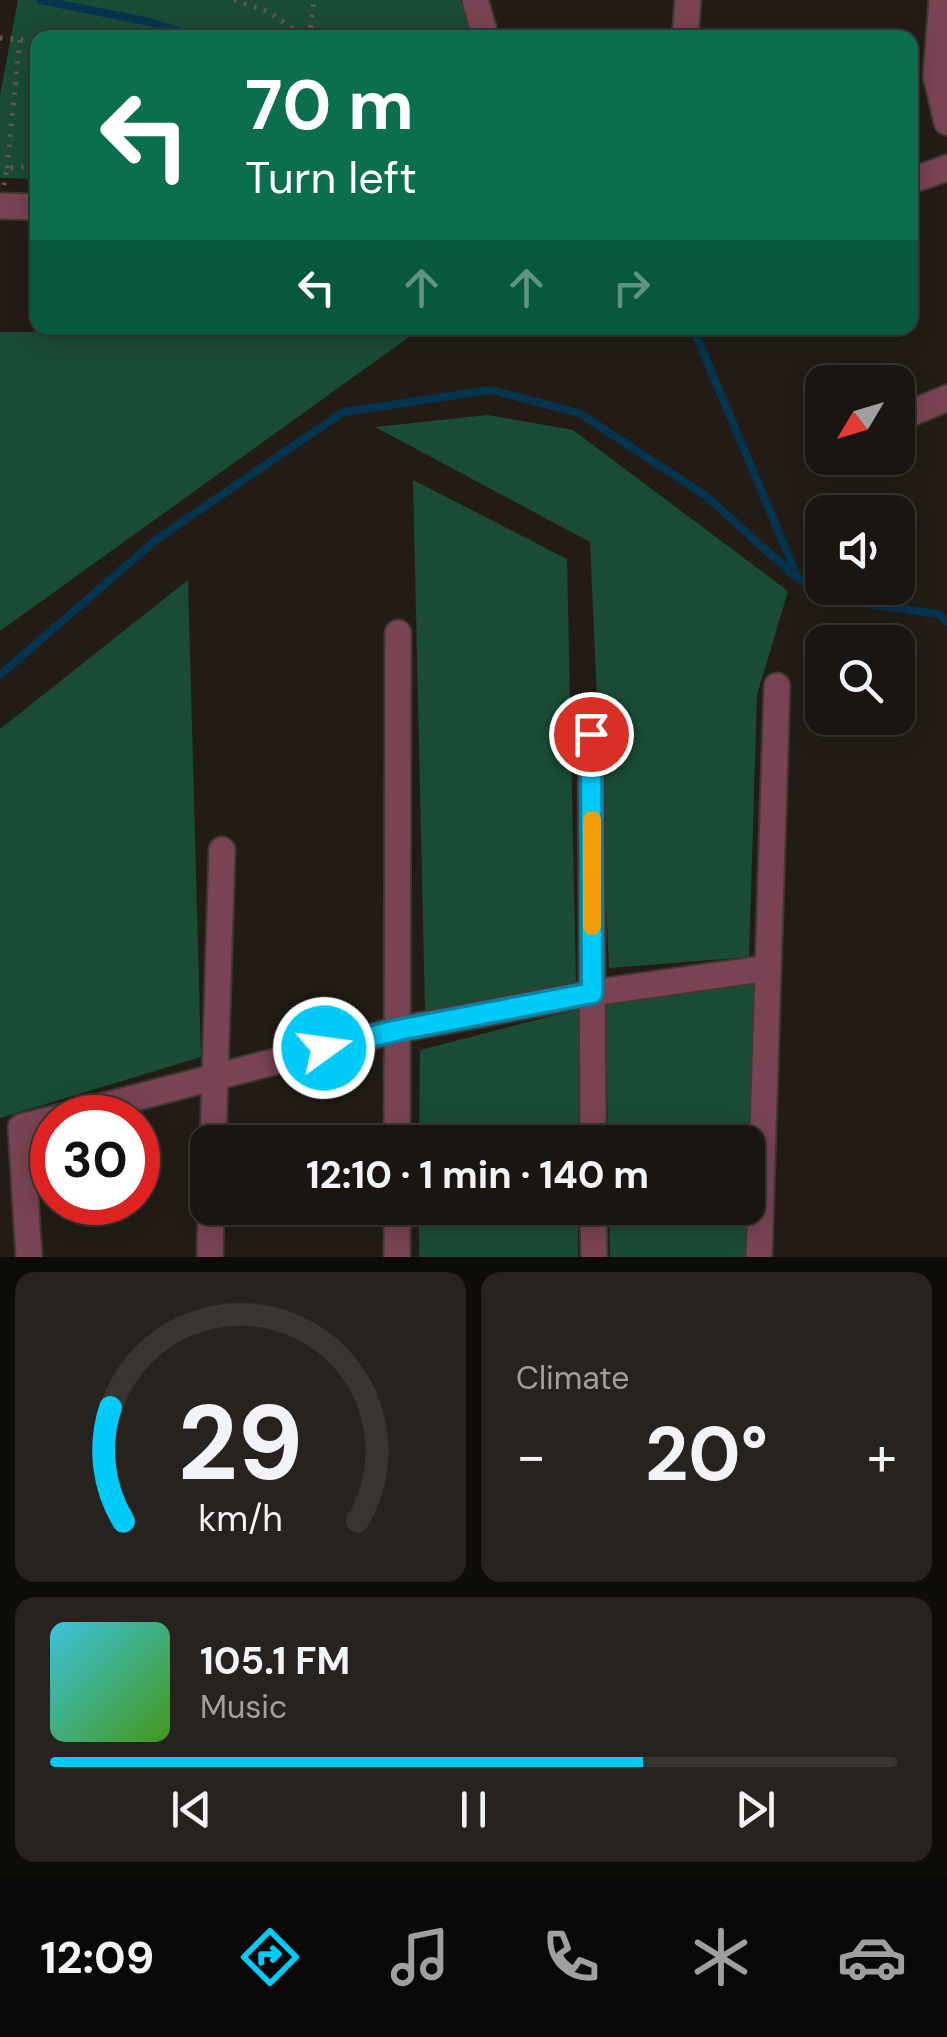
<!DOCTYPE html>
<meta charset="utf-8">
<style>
:root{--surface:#1a1510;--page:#27221e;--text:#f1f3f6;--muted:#9f9f9f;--line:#383430;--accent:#00cbf8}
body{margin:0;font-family:"DM Sans",sans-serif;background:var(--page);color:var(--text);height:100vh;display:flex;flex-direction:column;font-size:38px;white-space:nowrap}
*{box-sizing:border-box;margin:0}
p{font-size:32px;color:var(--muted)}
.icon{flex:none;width:55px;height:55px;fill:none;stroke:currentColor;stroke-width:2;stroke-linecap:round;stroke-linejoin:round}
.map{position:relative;height:1257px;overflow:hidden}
.details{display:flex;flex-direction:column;gap:15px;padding:15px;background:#0e0c09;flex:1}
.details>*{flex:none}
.top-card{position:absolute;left:30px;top:30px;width:888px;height:305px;border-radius:20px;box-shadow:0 5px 25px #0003,0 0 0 2px var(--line);background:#0b6e4f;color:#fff;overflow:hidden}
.needle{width:65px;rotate:232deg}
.controls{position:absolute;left:805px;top:365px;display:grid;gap:20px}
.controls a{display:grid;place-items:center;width:110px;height:110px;border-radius:20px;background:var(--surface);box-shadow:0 5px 25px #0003,0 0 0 2px var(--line);font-size:50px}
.speed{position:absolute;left:30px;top:1095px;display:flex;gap:20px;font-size:50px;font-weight:700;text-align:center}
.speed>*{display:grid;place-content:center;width:130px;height:130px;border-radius:50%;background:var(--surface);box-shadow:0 5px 25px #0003,0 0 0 2px var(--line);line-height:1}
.speed .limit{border:15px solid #d22;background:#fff;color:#111}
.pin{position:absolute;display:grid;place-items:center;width:85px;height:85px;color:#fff;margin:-42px;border:5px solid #fff;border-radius:50%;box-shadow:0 2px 10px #0007}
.me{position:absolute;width:110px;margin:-55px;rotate:76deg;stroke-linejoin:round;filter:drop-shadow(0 0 8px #0008)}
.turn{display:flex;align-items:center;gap:35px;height:210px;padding:0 50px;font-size:45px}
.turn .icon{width:130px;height:130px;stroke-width:2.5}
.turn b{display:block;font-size:70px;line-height:85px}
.lanes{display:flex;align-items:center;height:95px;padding:0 50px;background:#0003;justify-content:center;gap:50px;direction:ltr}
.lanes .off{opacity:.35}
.big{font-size:75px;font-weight:700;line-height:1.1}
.details .card{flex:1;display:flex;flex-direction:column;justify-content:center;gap:15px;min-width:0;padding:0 35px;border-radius:20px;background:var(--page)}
.details .dial{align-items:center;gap:0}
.dial svg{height:260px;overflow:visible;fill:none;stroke:var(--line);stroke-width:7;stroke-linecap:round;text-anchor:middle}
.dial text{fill:var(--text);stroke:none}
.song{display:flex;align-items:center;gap:30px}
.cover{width:120px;height:120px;border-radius:15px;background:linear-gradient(135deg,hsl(190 70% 55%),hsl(100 70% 35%))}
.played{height:10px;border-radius:5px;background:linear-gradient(90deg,var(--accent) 70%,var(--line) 70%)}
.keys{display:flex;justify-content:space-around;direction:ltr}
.heat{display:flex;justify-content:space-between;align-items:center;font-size:55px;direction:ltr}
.details .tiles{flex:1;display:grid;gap:15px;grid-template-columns:1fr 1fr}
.card:last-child{grid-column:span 2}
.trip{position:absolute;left:190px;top:1125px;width:575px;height:100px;border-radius:20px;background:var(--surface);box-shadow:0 5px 25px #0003,0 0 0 2px var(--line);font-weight:700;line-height:100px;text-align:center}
.dock{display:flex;height:160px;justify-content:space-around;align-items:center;background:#0a0806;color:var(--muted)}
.dock .icon{width:70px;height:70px}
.dock .selected{color:var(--accent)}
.dock b{font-size:45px;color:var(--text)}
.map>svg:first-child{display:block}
.green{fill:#1a4b35}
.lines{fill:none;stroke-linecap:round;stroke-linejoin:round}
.stream{stroke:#05354e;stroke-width:8}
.street-casing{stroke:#3f3833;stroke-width:29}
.path{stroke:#605954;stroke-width:5;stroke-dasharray:2.5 8;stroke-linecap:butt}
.street{stroke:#794353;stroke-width:25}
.route-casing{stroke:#0084a1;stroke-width:25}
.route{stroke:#00cbf8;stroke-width:18}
.slow{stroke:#f59e0b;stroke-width:18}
</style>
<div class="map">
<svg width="947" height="1257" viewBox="0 0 947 1257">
<rect width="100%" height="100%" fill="#231c16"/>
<g class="green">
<path d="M18,0h451l13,37 -444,1 -1,141 -37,-1v-83z"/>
<path d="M0,332h416l-416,299z"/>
<path d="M488,415l85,15 215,161 -31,104 -8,262 -140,11 -19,-426 -215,-115z"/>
<path d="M413,480l154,79 9,424 -151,29z"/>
<path d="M188,580l13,477 -201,61v-389z"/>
<path d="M754,979l-6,203v-40h-140l-2,-138z"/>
<path d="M579,1009l-1,133h-159l1,-92z"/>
<rect x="419" y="1208" width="159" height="49"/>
<path d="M609,1208h138l-2,49h-135z"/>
</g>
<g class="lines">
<g class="stream">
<path d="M40,0l110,22 50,16"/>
<path d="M687,328l9,7 102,243"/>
<path d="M0,675l157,-136 186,-127 148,-22 88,23 127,83 93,84 47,21 92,13 9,7"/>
</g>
<defs>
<g id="street">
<path d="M475,0l11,38"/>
<path d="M942,0l-6,76 11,46"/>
<path d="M685,38l3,-38"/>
<path d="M910,181l37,-13"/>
<path d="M0,206l38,1"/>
<path d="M900,418l47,-20"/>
<path d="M591,735l2,407"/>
<path d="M57,1118l340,-88 195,-37 176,-25"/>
<path d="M213,1142l9,-292"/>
<path d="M397,1142l1,-509"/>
<path d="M593,1208l1,49"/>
<path d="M29,1257l-8,-130 31,-8"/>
<path d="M210,1257l1,-49"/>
<path d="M397,1257v-49"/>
<path d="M759,1257l18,-571"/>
</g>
</defs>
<use href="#street" class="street-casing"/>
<g class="path">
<path d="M234,0l36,12 35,26"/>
<path d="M0,38l38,3"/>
<path d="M309,38l5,-38"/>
<path d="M7,168l13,-129"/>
<path d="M4,185l3,-17 31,-2"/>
</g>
<use href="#street" class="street"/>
</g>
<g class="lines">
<defs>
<path id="route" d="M324,1048l74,-18 194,-37 -1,-259"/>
</defs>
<use href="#route" class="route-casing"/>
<use href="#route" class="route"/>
<path class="slow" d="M592,820v106"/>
</g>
</svg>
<div class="controls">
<a><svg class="needle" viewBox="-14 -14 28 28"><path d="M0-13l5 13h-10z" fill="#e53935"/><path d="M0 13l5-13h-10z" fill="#9f9f9f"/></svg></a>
<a><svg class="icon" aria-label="sound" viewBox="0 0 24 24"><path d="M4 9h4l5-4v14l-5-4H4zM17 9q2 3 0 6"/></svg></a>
<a><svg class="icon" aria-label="search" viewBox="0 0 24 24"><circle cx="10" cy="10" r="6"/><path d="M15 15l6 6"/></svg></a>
</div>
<div class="speed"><div class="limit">30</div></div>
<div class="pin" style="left:591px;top:734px;background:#d93025"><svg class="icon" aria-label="arrive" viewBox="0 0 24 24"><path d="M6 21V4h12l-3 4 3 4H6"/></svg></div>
<svg class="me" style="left:324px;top:1048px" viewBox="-20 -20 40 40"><circle r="17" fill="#00cbf8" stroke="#fff" stroke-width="3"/><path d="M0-11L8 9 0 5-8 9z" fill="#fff"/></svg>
<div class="trip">12:10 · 1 min · 140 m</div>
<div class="top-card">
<div class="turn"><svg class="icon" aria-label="left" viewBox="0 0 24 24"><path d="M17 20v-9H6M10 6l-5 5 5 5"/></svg><div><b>70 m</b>Turn left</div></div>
<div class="lanes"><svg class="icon" aria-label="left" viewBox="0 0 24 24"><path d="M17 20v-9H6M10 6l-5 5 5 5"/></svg><svg class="icon off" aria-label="ahead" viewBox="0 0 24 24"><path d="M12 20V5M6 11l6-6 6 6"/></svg><svg class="icon off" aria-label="ahead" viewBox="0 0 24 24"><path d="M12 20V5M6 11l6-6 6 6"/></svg><svg class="icon off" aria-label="right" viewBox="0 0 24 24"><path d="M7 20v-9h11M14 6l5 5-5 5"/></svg></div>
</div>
</div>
<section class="details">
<div class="tiles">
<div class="card dial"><svg viewBox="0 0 100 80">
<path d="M14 69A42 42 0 1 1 86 69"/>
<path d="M14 69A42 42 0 0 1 10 34" stroke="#00cbf8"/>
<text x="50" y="56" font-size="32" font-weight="700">29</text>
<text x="50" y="72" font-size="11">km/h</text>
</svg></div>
<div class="card"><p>Climate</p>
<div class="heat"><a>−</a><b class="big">20°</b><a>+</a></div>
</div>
<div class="card">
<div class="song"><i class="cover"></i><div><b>105.1 FM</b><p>Music</p></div></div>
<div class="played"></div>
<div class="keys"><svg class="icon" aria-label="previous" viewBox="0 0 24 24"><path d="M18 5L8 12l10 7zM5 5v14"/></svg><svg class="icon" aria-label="pause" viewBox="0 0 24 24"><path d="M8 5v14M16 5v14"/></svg><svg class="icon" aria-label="next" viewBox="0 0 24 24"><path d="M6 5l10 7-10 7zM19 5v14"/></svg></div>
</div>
</div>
</section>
<nav class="dock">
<b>12:09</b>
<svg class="icon selected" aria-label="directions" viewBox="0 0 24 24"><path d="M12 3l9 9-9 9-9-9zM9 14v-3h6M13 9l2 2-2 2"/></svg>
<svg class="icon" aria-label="music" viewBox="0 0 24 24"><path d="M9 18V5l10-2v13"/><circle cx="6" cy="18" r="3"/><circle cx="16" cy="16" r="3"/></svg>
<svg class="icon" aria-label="phone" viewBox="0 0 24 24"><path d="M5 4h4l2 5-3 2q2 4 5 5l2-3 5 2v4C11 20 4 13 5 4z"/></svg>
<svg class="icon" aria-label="climate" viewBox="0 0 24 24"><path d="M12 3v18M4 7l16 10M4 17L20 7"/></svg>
<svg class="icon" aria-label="car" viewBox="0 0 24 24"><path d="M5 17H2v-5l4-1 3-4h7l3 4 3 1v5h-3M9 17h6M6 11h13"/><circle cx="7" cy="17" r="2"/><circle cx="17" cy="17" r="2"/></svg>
</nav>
